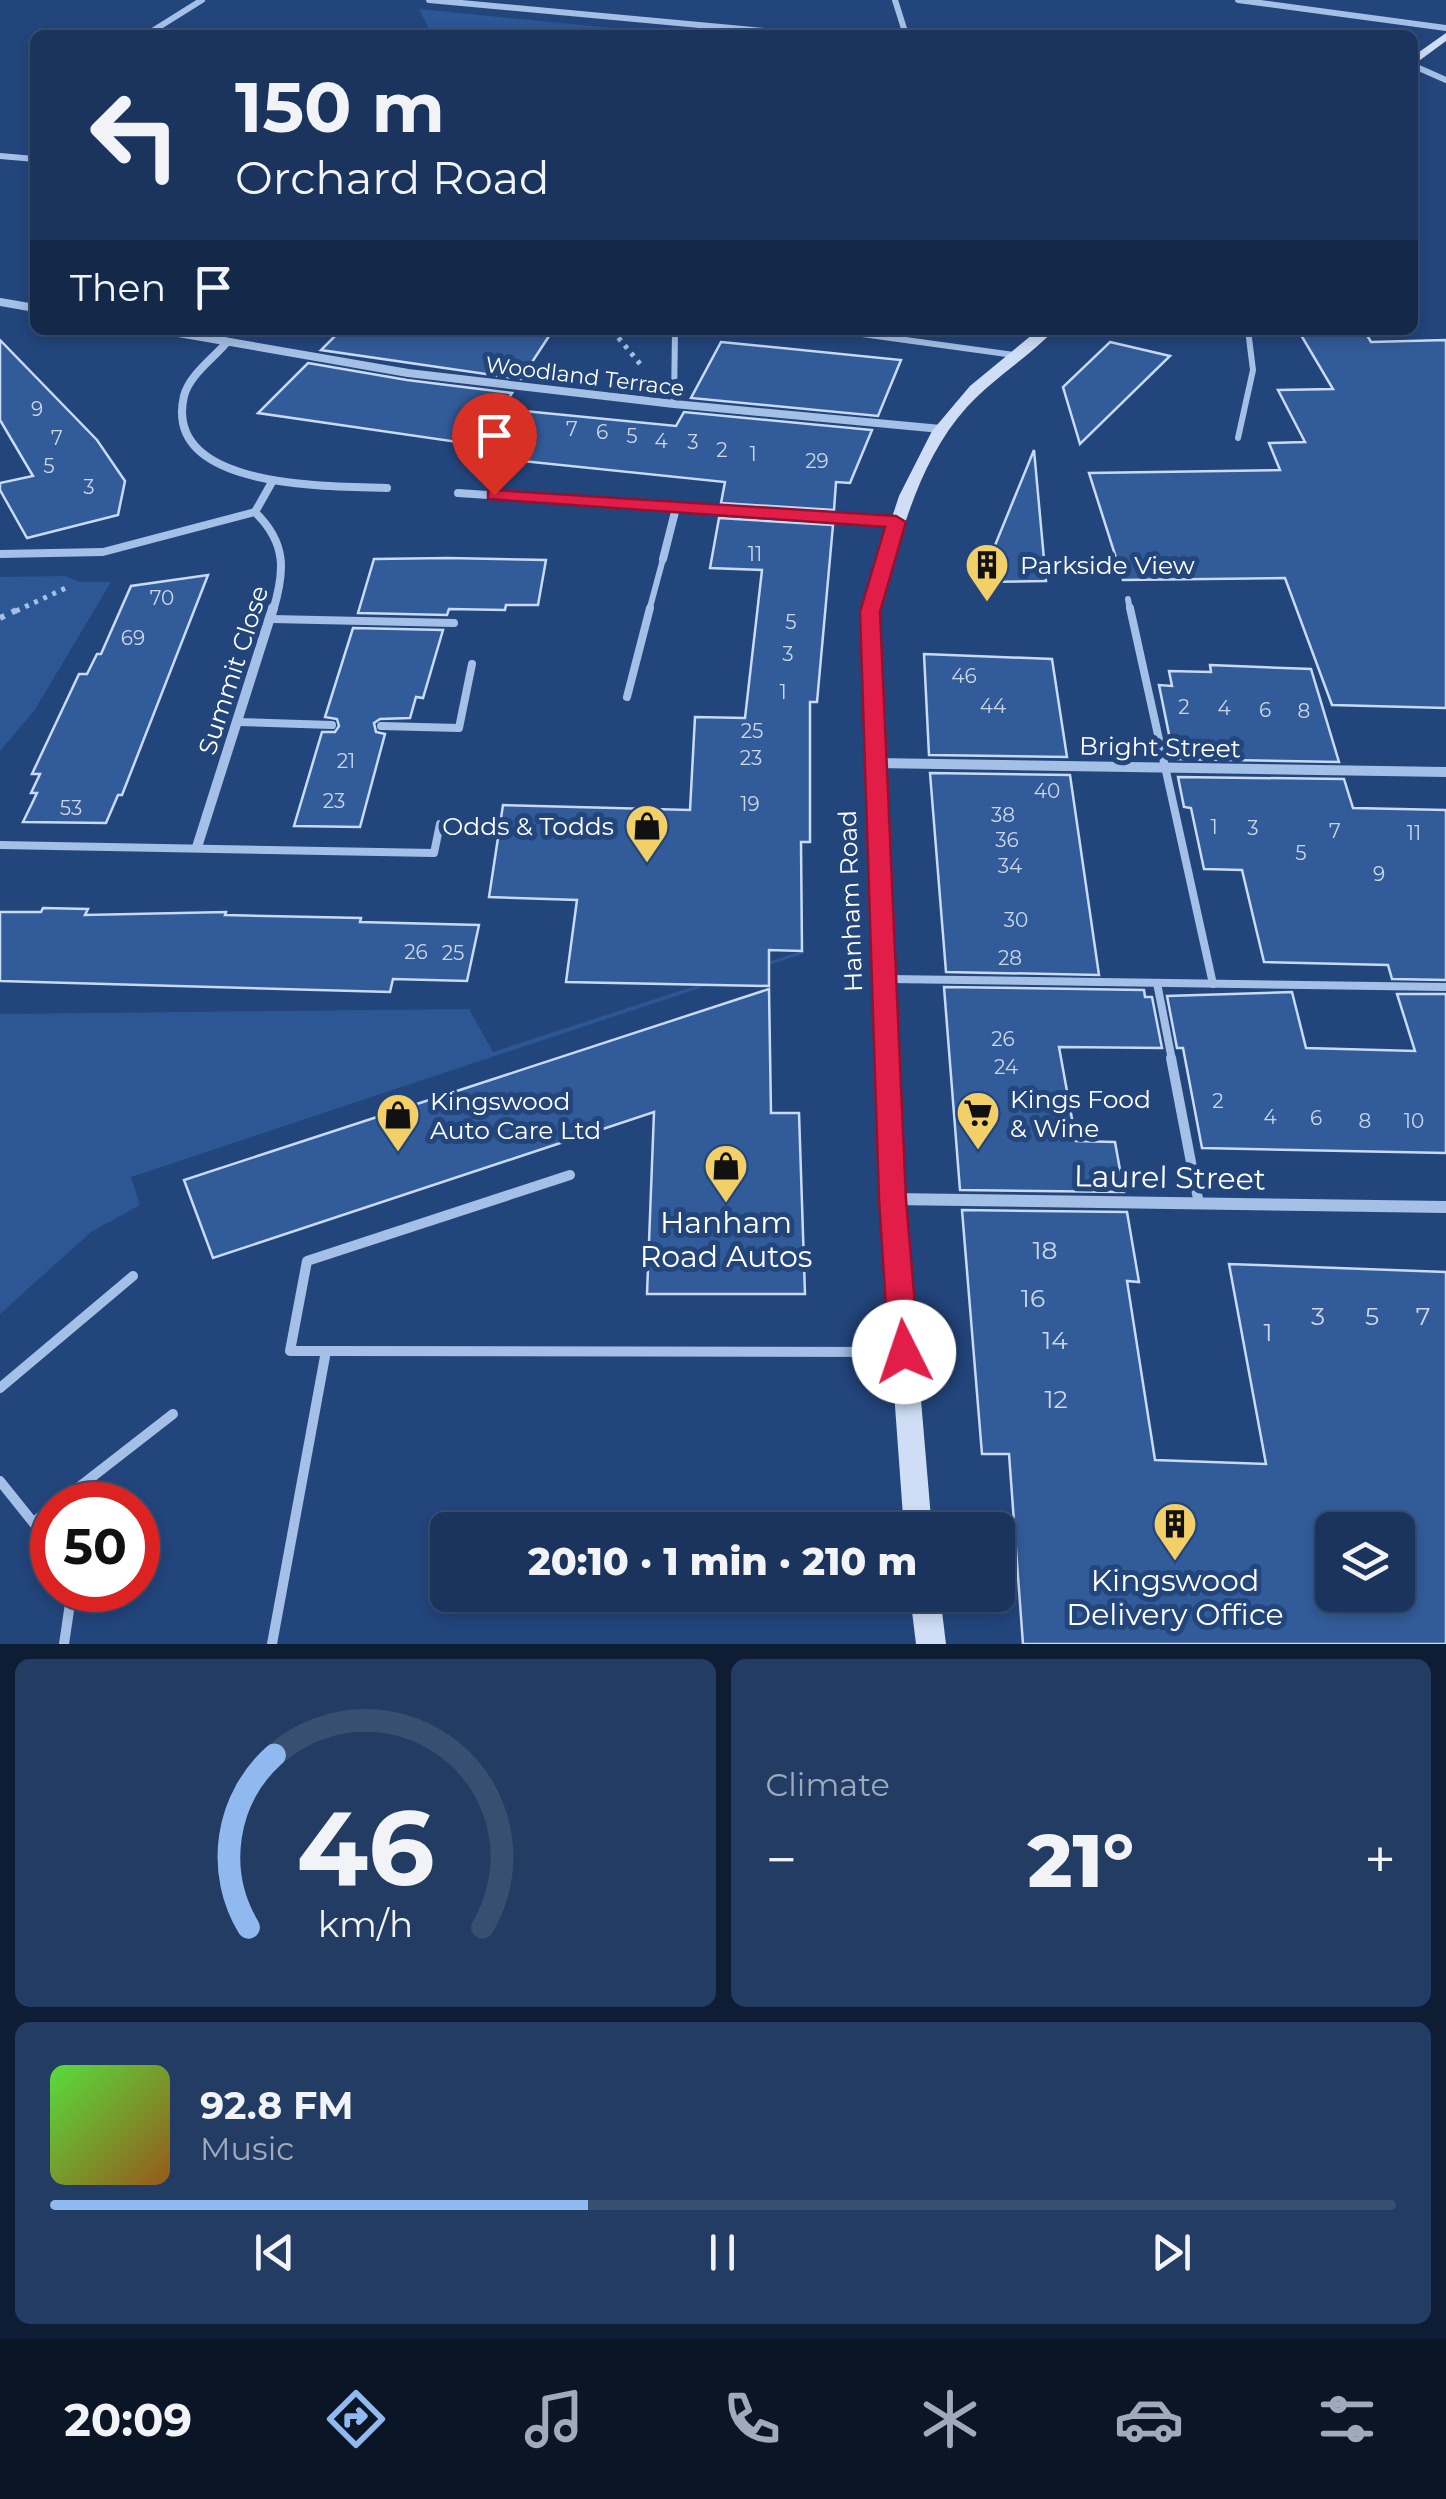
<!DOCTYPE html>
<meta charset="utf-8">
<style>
:root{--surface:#1a345d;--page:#233c63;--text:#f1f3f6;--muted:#9faabc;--line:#384f72;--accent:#90b9f0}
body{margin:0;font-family:Montserrat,sans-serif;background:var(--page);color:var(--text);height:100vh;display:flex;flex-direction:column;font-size:38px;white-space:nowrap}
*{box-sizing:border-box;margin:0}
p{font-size:32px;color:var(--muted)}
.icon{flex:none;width:55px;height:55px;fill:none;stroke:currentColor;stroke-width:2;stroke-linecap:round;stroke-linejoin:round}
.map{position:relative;height:1644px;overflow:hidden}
.panel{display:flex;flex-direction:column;gap:15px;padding:15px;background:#0e1d33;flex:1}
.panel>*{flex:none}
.top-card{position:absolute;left:30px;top:30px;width:1388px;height:305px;border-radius:15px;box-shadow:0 5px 15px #0003,0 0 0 2px var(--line);background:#1a345d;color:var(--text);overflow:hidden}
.tools{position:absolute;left:1315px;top:1512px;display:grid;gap:20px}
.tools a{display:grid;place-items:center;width:100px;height:100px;border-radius:15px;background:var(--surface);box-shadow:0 5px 15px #0003,0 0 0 2px var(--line);font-size:50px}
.speed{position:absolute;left:30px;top:1482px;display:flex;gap:20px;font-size:50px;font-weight:700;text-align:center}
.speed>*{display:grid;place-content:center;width:130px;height:130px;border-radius:50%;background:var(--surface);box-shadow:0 5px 15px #0003,0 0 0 2px var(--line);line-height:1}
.speed .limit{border:15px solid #d22;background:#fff;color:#111}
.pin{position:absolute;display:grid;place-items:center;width:85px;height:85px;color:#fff;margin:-102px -42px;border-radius:50% 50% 50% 0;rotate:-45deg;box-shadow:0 0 10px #0007}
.pin .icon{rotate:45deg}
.me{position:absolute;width:110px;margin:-55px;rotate:356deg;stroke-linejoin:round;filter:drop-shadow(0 0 8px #0008)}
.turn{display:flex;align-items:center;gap:35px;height:210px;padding:0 40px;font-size:45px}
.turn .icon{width:130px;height:130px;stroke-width:2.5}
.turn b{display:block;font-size:70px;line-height:85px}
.then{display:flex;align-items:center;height:95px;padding:0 40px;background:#0003;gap:20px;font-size:38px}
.big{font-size:75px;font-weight:800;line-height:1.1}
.panel .tile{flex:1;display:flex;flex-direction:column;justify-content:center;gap:15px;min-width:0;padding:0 35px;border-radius:15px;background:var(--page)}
.panel .dial{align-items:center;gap:0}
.dial svg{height:260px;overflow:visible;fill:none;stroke:var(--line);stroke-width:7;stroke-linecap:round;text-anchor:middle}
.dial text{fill:var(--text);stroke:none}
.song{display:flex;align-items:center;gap:30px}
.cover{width:120px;height:120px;border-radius:15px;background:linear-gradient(135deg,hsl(110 70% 55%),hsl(30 70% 35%))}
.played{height:10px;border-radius:5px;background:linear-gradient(90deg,var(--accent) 40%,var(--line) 40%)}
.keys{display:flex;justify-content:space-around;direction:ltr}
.heat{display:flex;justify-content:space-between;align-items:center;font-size:55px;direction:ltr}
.panel .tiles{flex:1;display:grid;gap:15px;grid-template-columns:1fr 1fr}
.tile:last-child{grid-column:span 2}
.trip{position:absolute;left:430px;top:1512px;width:585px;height:100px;border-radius:15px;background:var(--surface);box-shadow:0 5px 15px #0003,0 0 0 2px var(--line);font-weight:800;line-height:100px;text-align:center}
.tabs{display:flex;height:160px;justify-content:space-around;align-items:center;background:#0a1525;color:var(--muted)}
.tabs .icon{width:70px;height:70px}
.tabs .selected{color:var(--accent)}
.tabs b{font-size:45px;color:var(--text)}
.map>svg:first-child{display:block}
.green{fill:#2c5694}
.building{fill:#325c99;stroke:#c8daf5;stroke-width:2.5;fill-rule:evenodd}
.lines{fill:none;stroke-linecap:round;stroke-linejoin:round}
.path-far1{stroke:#a5c0e6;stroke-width:5;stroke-dasharray:4 6;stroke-linecap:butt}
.path{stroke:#a5c0e6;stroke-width:6;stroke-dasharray:5 8;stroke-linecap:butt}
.lane-far2{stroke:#a5c0e6;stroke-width:6}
.lane-far1{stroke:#a5c0e6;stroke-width:8}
.lane{stroke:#a5c0e6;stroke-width:10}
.street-far3{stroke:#a5c0e6;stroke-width:6}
.street-far2{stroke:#a5c0e6;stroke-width:8}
.street-far1{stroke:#a5c0e6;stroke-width:10}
.street{stroke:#a5c0e6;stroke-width:12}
.secondary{fill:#cfdef5;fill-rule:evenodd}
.route{fill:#e11d48;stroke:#92132f;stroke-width:2.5}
.labels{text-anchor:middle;stroke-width:10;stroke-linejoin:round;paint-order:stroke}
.number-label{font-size:20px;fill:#ccd6e6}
.far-street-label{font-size:22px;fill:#fff;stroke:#22457c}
.poi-label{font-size:25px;fill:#fff;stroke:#22457c;text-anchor:start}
.street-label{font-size:25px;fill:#fff;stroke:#22457c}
.near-number-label{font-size:25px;fill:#ccd6e6}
.near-street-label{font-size:30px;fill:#fff;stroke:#22457c}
.near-poi-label{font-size:30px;fill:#fff;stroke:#22457c}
</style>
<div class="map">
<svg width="1446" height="1644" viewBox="0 0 1446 1644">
<rect width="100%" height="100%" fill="#22457c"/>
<g class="green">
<path d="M419,9l265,26h-252z"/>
<path d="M65,576l15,6h31l-77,129 -34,40v-174z"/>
<path d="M802,951l3,2 -674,224 9,28 -49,27 -91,82v-300l469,-5 24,43z"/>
</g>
<g class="building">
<path d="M341,330h212l-32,49 -200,-29z"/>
<path d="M1298,330h66l7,12 75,-2v368l-114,-3 -47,-127 -162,2 -34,-107 191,-3 -11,-27 36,-1 -27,-52 55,-1z"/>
<path d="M0,340l97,100 28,41 -7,34 -91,23 -27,-48v-7l33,-7 -33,-56z"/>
<path d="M721,342l180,18 -23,56 -187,-18z"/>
<path d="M1110,342l60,14 -90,88 -17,-57z"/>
<path d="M308,363l99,17 105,13 -34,52 -220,-32z"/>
<path d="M514,410l162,16 8,-14 188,18 -22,53 -14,-1 -2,28 -113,-7 4,-21 -241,-25z"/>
<path d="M1034,450l12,131 -66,1z"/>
<path d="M719,518l114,7 -16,177h-7v140h-9l1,109 -33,-1v36l-203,-4 11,-82 -88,-3 14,-92 187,5 5,-93 50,1 17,-148 -52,-2z"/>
<path d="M374,559l74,-1 98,2 -8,45h-32l-1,5 -56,-1 -2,6 -89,-2z"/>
<path d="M208,575l-86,220h-4l-12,28 -83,-1 14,-29h-6l9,-19h-8l47,-100h8l10,-20h4l30,-68z"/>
<path d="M353,628l90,2 -20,68 -7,-1 -6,21 -30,1 -6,4 2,9 9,2 -25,93 -66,-1 28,-94h13l4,-6 -2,-7 -12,-2z"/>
<path d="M924,654l128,5 15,98 -138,-2z"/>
<path d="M1210,665l101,4 28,93 -165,-3 -15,-74 13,1 -3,-15 42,1z"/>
<path d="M930,773l140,2 29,200 -153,-3z"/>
<path d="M1178,777l166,2 9,29 93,2v170l-54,-1 -4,-14 -124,-3 -22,-92 -38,-1 -13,-61 -7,-1z"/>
<path d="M43,908l45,1 -3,6 141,-3 -1,3 136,3 -1,4 119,3 -12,56 -74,-2 -3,13 -390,-11v-69h41z"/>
<path d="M944,987l200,3 1,7h7l10,51 -103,-1 17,94 39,1 9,50 -164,-2z"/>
<path d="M769,989l2,124h28l6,181h-158l7,-182 -441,146 -29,-78z"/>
<path d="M1292,992l14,56 109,3 -18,-57h49v159l-244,-5 -19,-100h-6l-10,-52z"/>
<path d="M962,1210l165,2 12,70 -12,-1 28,179 111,4 -37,-200 217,8v372h-423l-14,-190h-27zM1332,1530h66v65h-66z"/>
</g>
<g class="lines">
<g class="path-far1">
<path d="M612,330l29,35"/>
<path d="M16,611l52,-24"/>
</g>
<path class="path" d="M0,618l21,-10"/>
<g class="lane-far2">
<path d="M833,330l181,25"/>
<path d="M674,404l1,-74"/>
<path d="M1238,438l15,-68 -5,-40"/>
<path d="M1128,599l2,12"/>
<path d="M649,611l14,-52"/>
</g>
<g class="lane-far1">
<path d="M1130,608l83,376"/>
<path d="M272,619l182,4"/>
<path d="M627,697l23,-89"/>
<path d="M238,722l94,3"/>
<path d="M381,726l78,2 13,-64"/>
<path d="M0,845l434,8 6,-29"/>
<path d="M888,979l558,8"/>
<path d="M1157,983l15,77"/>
</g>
<g class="lane">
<path d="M1171,1058l28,146"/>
<path d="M326,1351l573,1"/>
<path d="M0,1388l133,-112"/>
<path d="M0,1481l52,65"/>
<path d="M56,1505l117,-91"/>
<path d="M34,1522l18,-15"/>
<path d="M64,1644l8,-54"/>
<path d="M272,1644l54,-293h-36l17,-90 263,-86"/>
</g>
<g class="street-far3">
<path d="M429,0l378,35"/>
<path d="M895,0l11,35"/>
<path d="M1238,0l208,28"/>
<path d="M146,35l56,-35"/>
<path d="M1412,65l34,15"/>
<path d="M0,156l35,3"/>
</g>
<g class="street-far2">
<path d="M0,302l35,6"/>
<path d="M161,330l247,43 266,31 267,25"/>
<path d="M227,342c-13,16 -38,33 -43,54 -22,94 146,90 203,92"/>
<path d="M458,493l438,29"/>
<path d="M255,512c32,31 30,59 18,99"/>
<path d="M0,554l103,-2 152,-40 17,-30"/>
<path d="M663,559l13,-51"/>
</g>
<g class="street-far1">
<path d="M875,763l571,9"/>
<path d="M197,847l76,-239"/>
</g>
<path class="street" d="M892,1199l554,8"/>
<g class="secondary">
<path d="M1446,33v8l-34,25v-9z"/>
<path d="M1038,330h16c-26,28 -61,48 -87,77 -50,55 -68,135 -88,205l25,587 28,331h-28l-24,-331 -19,-587 38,-116 33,-65 38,-45z"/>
<path d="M910,1595h30l6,49h-30z"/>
</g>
</g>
<path class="route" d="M494,490l402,26 10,6 -26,90 26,587 13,153 -4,9 -11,4 -11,-4 -4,-9 -10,-153 -19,-587 25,-85 -397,-28v-8z"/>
<defs>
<symbol id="building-pin" viewBox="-11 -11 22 30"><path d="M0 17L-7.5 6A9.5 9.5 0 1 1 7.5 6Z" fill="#f2cf67" stroke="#22457c"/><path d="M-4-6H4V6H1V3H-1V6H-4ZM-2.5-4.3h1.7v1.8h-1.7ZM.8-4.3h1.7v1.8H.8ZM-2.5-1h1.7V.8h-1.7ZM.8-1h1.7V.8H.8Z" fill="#111"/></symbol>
<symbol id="shop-pin" viewBox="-11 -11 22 30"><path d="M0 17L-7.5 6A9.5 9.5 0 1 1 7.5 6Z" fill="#f2cf67" stroke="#22457c"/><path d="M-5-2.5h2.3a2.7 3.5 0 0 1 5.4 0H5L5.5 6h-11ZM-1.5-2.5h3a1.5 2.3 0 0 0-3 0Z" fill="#111"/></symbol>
<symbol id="supermarket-pin" viewBox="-11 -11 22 30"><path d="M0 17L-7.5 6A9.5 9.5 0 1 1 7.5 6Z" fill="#f2cf67" stroke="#22457c"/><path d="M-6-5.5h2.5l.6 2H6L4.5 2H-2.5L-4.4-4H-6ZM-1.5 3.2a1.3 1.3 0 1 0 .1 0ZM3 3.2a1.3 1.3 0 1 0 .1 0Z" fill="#111"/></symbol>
</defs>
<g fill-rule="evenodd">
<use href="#building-pin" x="962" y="540" width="50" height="68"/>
<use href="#shop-pin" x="622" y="801" width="50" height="68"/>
<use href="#supermarket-pin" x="953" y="1088" width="50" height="68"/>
<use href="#shop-pin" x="373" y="1090" width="50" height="68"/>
<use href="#shop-pin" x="701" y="1141" width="50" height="68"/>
<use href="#building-pin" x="1150" y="1499" width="50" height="68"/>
</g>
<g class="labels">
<g class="number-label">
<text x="37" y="416">9</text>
<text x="572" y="436">7</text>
<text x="602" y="439">6</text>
<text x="632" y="443">5</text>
<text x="57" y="445">7</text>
<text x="661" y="448">4</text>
<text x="693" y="449">3</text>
<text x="722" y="457">2</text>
<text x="753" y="461">1</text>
<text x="817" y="468">29</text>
<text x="49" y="473">5</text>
<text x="89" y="494">3</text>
<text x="755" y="561">11</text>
<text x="162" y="605">70</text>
<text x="791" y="629">5</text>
<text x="133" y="645">69</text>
<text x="788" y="661">3</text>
<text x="964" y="683">46</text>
<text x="783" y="699">1</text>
<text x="993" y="713">44</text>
<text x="1184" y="714">2</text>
<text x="1224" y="715">4</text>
<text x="1265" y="717">6</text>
<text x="1304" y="718">8</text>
<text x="752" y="738">25</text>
<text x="751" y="765">23</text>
<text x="346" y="768">21</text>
<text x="1047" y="798">40</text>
<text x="334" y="808">23</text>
<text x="750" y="811">19</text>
<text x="71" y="815">53</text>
<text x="1003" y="822">38</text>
<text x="1214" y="834">1</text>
<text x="1253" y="835">3</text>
<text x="1335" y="838">7</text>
<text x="1414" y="840">11</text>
<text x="1007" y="847">36</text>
<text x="1301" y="860">5</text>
<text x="1010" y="873">34</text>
<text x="1379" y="881">9</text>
<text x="1016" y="927">30</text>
<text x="416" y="959">26</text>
<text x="453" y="960">25</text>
<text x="1010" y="965">28</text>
<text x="1003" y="1046">26</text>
<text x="1006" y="1074">24</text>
<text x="1218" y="1108">2</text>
<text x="1270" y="1124">4</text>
<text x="1316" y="1125">6</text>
<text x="1365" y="1128">8</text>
<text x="1414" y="1128">10</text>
</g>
<g class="far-street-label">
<text transform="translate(585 376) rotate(7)" y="8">Woodland Terrace</text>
</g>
<g class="poi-label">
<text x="1020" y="574">Parkside View</text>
<text x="614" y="835" text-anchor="end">Odds &amp; Todds</text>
<text x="1010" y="1108">Kings Food<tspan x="1010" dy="29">&amp; Wine</tspan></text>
<text x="430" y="1110">Kingswood<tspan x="430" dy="29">Auto Care Ltd</tspan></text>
</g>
<g class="street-label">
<text transform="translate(233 670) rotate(-72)" y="9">Summit Close</text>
<text transform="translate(1160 747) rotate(1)" y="9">Bright Street</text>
<text transform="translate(850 901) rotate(-92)" y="9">Hanham Road</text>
</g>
<g class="near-number-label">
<text x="1045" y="1259">18</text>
<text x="1033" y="1307">16</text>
<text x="1318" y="1325">3</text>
<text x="1372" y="1325">5</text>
<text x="1423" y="1325">7</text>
<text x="1268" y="1341">1</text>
<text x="1055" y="1349">14</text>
<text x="1056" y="1408">12</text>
</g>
<g class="near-street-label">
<text transform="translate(1170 1178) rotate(1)" y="10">Laurel Street</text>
</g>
<g class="near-poi-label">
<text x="726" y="1233">Hanham<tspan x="726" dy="34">Road Autos</tspan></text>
<text x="1175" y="1591">Kingswood<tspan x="1175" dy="34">Delivery Office</tspan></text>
</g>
</g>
</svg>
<div class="tools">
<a><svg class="icon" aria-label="layers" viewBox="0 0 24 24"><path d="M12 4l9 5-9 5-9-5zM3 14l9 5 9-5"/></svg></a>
</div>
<div class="speed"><div class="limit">50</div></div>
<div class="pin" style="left:494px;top:495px;background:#d93025"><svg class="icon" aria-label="arrive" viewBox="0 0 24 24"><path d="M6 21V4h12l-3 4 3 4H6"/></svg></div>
<svg class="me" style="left:904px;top:1352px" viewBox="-20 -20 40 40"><circle r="19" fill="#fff"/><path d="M0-13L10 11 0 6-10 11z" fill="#e11d48"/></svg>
<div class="trip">20:10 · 1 min · 210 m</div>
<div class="top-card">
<div class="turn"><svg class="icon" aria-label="left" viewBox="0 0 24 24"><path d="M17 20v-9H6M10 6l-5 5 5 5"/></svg><div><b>150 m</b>Orchard Road</div></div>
<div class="then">Then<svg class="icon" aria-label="arrive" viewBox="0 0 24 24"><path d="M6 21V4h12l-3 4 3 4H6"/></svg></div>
</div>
</div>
<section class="panel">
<div class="tiles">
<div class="tile dial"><svg viewBox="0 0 100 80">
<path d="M14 69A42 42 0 1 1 86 69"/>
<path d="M14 69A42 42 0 0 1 22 16" stroke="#90b9f0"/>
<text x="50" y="56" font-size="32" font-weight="700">46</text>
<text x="50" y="72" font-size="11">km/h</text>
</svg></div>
<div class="tile"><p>Climate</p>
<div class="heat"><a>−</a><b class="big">21°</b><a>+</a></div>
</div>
<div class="tile">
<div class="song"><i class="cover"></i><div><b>92.8 FM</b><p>Music</p></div></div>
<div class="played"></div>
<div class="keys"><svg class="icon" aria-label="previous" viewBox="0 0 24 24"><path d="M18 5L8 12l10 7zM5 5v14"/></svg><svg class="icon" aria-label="pause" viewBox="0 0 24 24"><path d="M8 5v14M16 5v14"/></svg><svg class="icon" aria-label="next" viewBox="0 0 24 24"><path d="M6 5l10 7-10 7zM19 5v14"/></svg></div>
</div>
</div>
</section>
<nav class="tabs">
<b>20:09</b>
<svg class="icon selected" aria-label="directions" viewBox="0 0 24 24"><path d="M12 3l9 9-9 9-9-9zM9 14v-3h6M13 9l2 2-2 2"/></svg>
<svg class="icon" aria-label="music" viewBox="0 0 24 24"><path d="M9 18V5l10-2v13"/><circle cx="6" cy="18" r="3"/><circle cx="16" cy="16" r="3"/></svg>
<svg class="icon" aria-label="phone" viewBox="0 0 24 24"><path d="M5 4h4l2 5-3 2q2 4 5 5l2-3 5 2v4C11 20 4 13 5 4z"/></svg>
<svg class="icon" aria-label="climate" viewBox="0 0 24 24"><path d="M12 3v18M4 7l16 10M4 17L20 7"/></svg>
<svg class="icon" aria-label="car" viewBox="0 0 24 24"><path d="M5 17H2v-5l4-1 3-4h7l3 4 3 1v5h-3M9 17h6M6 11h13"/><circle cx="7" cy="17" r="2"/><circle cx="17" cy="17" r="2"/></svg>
<svg class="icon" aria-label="filters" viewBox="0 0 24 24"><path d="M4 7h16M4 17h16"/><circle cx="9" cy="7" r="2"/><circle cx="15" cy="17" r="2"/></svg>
</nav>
